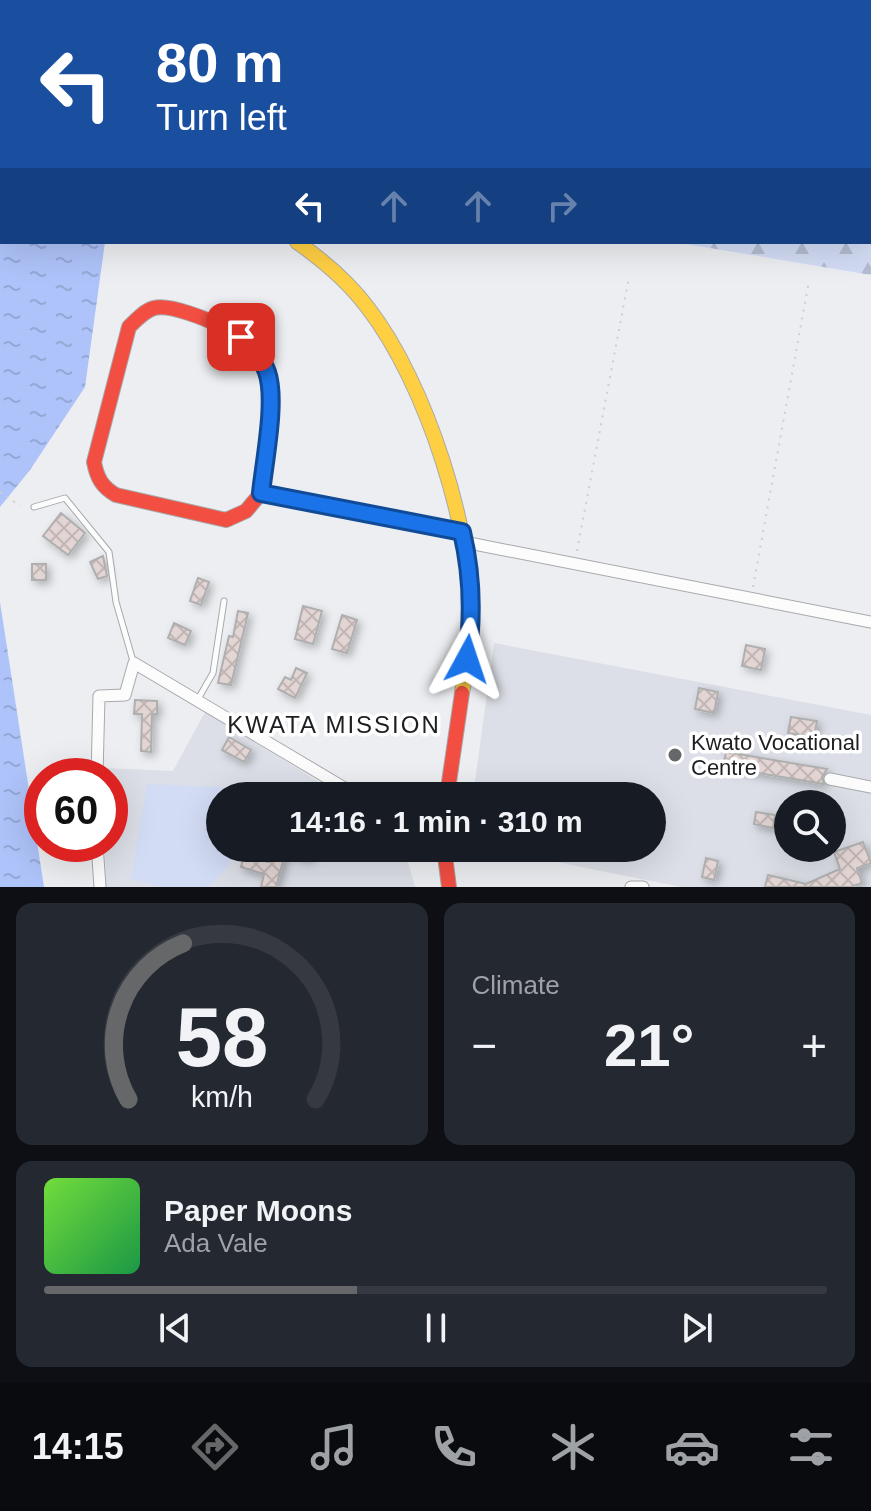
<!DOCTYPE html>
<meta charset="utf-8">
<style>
:root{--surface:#171b24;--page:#242831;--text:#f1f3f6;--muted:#9ea1a6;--line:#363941;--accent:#656769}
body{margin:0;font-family:Helvetica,sans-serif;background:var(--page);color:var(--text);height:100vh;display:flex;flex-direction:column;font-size:30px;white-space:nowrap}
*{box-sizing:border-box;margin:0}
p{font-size:26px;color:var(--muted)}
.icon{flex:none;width:44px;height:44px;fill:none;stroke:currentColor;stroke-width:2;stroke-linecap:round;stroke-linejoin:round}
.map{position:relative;height:887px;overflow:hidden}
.side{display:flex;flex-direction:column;gap:16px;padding:16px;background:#0d0f14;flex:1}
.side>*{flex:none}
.hud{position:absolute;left:0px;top:0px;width:872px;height:244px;box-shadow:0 8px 32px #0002;background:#1a4fa0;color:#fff;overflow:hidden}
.buttons{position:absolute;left:774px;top:790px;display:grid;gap:16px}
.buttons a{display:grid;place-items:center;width:72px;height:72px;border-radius:50%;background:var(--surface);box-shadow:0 8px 32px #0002;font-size:40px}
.speed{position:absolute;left:24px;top:758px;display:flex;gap:16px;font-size:40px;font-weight:700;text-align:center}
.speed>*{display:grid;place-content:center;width:104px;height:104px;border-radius:50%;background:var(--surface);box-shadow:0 8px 32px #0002;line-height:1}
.speed .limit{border:12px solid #d22;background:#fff;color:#111}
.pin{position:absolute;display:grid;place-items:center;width:68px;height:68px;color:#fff;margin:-34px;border-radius:16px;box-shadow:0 4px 12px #0006}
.me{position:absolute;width:88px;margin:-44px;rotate:5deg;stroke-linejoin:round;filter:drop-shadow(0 0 6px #0008)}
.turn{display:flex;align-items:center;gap:28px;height:168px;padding:0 24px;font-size:36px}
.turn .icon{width:104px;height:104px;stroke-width:2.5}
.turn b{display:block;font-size:56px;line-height:68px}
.lanes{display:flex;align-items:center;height:76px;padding:0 24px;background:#0003;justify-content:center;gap:40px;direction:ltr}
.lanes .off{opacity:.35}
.big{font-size:60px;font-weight:700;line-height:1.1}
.side .card{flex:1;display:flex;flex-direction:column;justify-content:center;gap:12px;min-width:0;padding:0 28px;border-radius:16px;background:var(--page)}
.side .dial{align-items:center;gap:0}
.dial svg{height:208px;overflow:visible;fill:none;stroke:var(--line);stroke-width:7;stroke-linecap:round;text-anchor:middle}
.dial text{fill:var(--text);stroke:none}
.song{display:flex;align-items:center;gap:24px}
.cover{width:96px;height:96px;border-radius:12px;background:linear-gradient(135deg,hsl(100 70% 55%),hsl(140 70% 35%))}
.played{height:8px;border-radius:4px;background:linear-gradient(90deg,var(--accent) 40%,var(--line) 40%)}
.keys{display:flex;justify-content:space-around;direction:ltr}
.heat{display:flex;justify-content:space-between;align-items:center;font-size:44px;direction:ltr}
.side .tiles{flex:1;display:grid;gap:16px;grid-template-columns:1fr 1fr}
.card:last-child{grid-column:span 2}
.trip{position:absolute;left:206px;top:782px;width:460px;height:80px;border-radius:40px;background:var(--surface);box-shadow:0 8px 32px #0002;font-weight:700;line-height:80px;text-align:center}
.tabs{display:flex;height:128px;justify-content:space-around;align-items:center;background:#090b0e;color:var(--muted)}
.tabs .icon{width:56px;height:56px}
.tabs .active{color:var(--accent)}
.tabs b{font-size:36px;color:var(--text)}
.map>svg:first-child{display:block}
.built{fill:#dcdfe7;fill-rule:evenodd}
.green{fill:#d2dcf4}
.forest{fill:url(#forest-firs)}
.water{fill:url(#water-ripples)}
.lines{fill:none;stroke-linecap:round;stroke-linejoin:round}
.stream{stroke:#aec3f9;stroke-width:3}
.building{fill:url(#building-cross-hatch);stroke:#afafb0;stroke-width:2;filter:url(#shadow)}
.lane-casing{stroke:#a7a9ab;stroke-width:7}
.street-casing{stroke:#a7a9ab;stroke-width:13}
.fast-casing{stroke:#a7a9ab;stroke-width:16}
.slow-casing{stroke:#a7a9ab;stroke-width:16}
.jam-casing{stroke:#a7a9ab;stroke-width:16}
.path{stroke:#cfcfcf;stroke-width:2;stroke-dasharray:2 6;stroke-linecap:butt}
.lane{stroke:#fcfcfd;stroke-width:5}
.street{stroke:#fcfcfd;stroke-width:11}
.fast{stroke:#16e098;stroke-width:14}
.slow{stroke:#ffcf43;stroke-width:14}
.jam{stroke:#f24e42;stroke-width:14}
.route-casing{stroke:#114b97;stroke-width:20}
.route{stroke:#1a73e8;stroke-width:14}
.poi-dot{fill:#656769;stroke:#fff;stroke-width:3}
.labels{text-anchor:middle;stroke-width:7;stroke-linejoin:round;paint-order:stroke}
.poi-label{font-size:22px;fill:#1d1e20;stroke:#fff;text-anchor:start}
.neighbourhood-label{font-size:24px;letter-spacing:2px;fill:#1d1e20;stroke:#fff}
</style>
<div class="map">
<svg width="871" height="887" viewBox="0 0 871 887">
<defs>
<pattern id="forest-firs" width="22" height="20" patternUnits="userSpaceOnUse" patternTransform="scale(2)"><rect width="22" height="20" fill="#d2dcf4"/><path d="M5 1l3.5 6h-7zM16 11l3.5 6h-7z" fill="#b4bcd1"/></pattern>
<pattern id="water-ripples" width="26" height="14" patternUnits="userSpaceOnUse" patternTransform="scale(2)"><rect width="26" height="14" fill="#aec3f9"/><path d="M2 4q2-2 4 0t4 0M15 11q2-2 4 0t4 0" fill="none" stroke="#95a7d5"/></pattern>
<pattern id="building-cross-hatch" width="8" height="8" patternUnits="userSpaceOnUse" patternTransform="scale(2)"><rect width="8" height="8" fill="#e2d5d3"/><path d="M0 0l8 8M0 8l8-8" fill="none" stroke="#c1b6b5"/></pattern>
<filter id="shadow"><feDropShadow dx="3.5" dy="3.5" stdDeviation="4" flood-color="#0004"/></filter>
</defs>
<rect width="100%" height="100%" fill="#eceef1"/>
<g class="built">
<path d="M494,643l377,72v172h-190l-194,-39h165v-52h-179zM788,804h44v44h-44z"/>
<path d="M205,712l137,84h-122v52h184l11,39h-309l-1,-43h5v-68h-7v-8l70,3z"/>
</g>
<path class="green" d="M147,784l74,3 14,9h-15v52h16l-7,18 -21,21h-47l-30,-8z"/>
<path class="forest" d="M41,0h830v275l-197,-33h196v-240z"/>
<g class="water">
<path d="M0,0l42,2h-40v240h103l-20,145 -55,83 -30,37z"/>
<path d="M0,602l44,285h-44z"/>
</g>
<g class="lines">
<path class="stream" d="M870,154l1,-1"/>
</g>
<g class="building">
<path d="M61,513l24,20 -17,22 -25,-19z"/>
<path d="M103,556l4,20 -9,3 -8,-17z"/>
<rect x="32" y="564" width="14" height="16"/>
<path d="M198,578l11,4 -8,23 -11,-4z"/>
<path d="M303,606l19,5 -9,33 -18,-5z"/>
<path d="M238,611l10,2 -17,72 -13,-2 11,-47 4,1z"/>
<path d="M342,615l15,5 -10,33 -15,-4z"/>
<path d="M174,623l17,8 -6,14 -17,-7z"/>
<path d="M746,645l19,4 -4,21 -19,-4z"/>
<path d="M296,668l11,5 -12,25 -17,-9 7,-12 6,3z"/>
<path d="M699,688l19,4 -4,21 -19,-4z"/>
<path d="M135,700l22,1v13h-5l-1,38 -10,-1 1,-37h-8z"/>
<path d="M791,717l26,4 -3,16 -26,-4z"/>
<path d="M229,737l22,13 -7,12 -22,-12z"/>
<path d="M726,752l101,17 -5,8 2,7 -101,-17z"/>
<path d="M756,812l19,3 -2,13 -19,-4z"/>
<path d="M863,842l8,21 -14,5 5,15 -12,4h-85l3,-12 38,9 34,-15 -6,-17z"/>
<path d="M272,848h40l-3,11 -24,-6 -9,34h-15l3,-13 -23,-7 3,-12 24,7z"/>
<path d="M706,858l12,3 -4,19 -12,-3z"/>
</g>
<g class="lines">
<defs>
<g id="lane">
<path d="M143,2l4,-2"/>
<path d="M34,507l31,-9 44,54 7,50 17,59"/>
<path d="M198,699l15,-26 11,-72"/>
</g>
<g id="street">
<path d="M464,542l407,80"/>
<path d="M97,776l2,-80 26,-1 9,-32 224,133"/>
<path d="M830,779l41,8"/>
<path d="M97,844l3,43"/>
<path d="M631,887h12"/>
</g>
<g id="fast">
<path d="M79,0l1,2"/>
<path d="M222,327c19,10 40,24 46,48 7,29 -4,86 -7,118l201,39"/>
</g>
<path id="slow" d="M297,242c27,19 51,39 71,66 58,75 106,224 103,319 -1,22 -5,45 -9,66"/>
<g id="jam">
<path d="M222,327c-15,-8 -52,-23 -68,-19 -10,3 -18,12 -25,19l-35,135c3,16 8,25 22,33l110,25 20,-9 15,-18"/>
<path d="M447,796l15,-103"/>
<path d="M444,848l5,39"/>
</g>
</defs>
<use href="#lane" class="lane-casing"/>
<use href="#street" class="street-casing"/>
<use href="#fast" class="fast-casing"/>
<use href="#slow" class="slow-casing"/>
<use href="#jam" class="jam-casing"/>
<g class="path">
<path d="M0,492l20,14"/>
<path d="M577,551l52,-274"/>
<path d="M753,587l56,-306"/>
</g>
<use href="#lane" class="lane"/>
<use href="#street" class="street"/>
<use href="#fast" class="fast"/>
<use href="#slow" class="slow"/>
<use href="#jam" class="jam"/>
</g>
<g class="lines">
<defs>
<path id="route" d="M241,337c10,10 21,21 26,35 10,28 -3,91 -6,121l201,39c10,42 11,85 5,127"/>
</defs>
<use href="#route" class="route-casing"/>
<use href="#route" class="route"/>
</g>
<circle class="poi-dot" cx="675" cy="755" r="8"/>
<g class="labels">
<g class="poi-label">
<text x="691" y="750">Kwato Vocational<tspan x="691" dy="25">Centre</tspan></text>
</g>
<g class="neighbourhood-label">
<text x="334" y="733">KWATA MISSION</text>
</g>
</g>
</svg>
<div class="buttons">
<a><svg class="icon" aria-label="search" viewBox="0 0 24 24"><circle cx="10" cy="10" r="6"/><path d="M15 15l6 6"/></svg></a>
</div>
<div class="speed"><div class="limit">60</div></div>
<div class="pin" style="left:241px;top:337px;background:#d93025"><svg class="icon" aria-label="arrive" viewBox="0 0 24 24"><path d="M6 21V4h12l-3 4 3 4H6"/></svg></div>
<svg class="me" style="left:467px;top:659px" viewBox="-20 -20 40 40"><path d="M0-17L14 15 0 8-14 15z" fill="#1a73e8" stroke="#fff" stroke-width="4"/></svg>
<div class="trip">14:16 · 1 min · 310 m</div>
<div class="hud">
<div class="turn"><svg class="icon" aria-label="left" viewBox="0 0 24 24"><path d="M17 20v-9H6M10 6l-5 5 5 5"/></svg><div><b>80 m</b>Turn left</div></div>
<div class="lanes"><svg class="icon" aria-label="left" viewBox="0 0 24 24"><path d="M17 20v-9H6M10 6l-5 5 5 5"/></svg><svg class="icon off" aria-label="ahead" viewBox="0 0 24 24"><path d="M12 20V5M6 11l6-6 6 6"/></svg><svg class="icon off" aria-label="ahead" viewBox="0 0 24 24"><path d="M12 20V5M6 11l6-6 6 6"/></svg><svg class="icon off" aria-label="right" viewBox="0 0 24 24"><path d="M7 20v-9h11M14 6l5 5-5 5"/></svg></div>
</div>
</div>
<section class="side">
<div class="tiles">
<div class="card dial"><svg viewBox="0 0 100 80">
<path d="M14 69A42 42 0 1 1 86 69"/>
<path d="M14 69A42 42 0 0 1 35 9" stroke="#656769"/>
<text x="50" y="56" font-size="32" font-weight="700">58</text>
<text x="50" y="72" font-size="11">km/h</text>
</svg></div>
<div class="card"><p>Climate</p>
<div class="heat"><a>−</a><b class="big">21°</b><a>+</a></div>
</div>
<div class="card">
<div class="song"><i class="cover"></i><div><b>Paper Moons</b><p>Ada Vale</p></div></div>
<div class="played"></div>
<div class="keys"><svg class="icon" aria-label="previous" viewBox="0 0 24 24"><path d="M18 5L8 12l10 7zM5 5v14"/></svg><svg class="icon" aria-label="pause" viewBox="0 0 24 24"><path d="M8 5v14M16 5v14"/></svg><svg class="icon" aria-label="next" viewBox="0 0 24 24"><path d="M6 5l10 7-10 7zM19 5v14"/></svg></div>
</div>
</div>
</section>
<nav class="tabs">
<b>14:15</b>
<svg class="icon active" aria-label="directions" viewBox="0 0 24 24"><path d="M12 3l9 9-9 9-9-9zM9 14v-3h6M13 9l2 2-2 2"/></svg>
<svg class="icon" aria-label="music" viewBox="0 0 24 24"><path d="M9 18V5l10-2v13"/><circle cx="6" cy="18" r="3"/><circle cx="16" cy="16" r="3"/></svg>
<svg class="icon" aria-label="phone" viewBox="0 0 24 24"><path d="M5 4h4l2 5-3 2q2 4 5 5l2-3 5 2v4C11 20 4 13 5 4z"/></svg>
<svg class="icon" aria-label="climate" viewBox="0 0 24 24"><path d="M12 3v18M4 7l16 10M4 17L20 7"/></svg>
<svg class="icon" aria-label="car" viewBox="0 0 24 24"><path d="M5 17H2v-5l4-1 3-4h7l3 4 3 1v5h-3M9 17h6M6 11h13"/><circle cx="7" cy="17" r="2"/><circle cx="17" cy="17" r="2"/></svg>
<svg class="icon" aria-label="filters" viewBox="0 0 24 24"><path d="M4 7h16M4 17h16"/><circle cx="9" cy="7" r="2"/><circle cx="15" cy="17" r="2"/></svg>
</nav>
